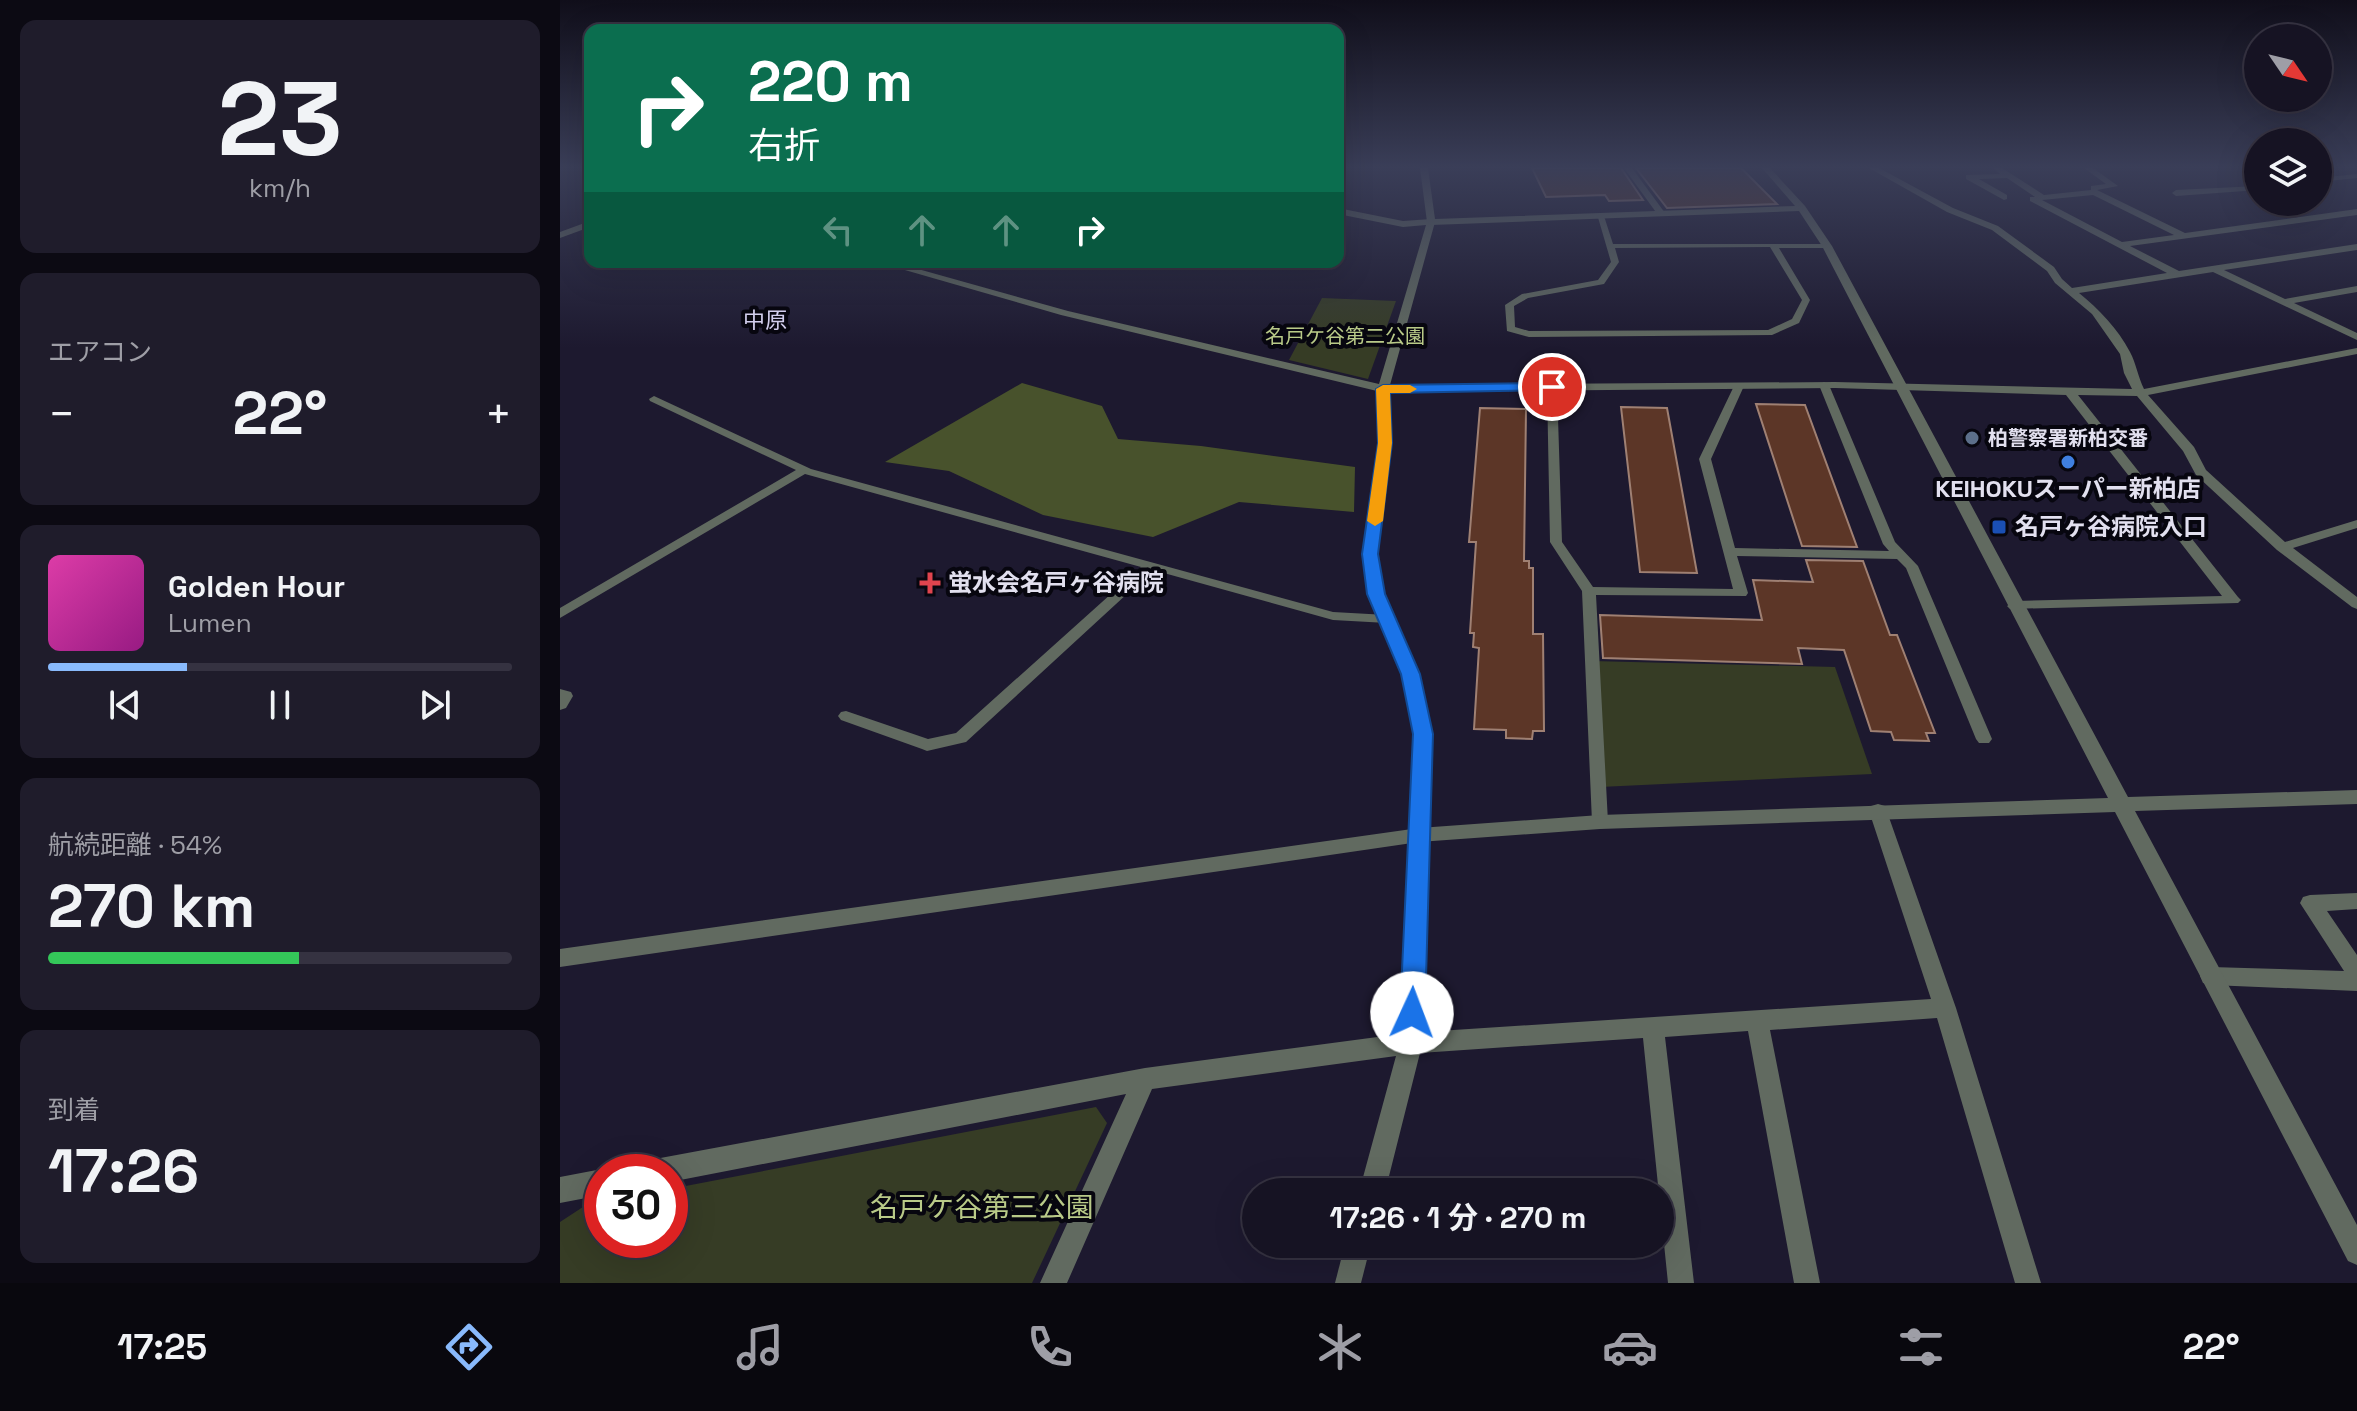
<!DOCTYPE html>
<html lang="ja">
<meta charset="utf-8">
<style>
:root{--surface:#161323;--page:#1f1c2b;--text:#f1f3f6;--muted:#9e9ea6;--line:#353241;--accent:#89bafc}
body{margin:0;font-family:"Space Grotesk","Noto Sans JP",sans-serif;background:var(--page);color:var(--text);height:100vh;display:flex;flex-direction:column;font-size:30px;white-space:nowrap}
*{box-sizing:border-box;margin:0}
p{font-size:26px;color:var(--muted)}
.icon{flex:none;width:44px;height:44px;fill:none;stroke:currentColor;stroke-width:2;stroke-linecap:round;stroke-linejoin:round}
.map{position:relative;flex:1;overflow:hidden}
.drawer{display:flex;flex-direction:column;gap:20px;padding:20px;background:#0c0a13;width:560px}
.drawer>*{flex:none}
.guide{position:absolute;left:24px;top:24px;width:760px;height:244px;border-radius:16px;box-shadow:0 8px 32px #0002,0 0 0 2px var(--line);background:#0b6e4f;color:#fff;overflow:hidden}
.needle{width:52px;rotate:125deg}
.buttons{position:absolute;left:1684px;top:24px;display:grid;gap:16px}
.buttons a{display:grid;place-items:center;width:88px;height:88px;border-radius:50%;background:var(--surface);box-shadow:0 8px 32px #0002,0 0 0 2px var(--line);font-size:40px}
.speed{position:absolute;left:24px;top:1154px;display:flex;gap:16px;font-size:40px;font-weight:700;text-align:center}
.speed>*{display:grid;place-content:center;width:104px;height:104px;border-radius:50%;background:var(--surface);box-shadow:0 8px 32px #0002,0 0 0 2px var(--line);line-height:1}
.speed .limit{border:12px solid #d22;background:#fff;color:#111}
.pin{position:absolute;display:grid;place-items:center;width:68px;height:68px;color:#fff;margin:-34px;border:4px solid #fff;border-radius:50%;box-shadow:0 2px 8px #0007}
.me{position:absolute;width:88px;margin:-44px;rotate:2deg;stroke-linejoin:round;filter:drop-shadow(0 0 6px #0008)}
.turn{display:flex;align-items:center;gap:28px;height:168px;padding:0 32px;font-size:36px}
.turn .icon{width:104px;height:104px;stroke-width:2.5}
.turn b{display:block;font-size:56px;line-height:68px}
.lanes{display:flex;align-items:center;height:76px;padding:0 32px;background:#0003;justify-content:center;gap:40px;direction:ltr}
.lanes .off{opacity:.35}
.big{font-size:60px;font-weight:700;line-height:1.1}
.drawer .tile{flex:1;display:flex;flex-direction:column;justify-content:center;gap:12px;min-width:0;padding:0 28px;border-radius:16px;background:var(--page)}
.drawer .dial{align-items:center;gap:0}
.dial b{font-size:104px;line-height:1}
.song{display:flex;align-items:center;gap:24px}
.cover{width:96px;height:96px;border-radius:12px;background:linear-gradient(135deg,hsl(320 70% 55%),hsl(310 70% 35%))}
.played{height:8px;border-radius:4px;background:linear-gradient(90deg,var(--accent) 30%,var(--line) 30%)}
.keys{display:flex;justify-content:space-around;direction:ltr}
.heat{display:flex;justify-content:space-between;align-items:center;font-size:44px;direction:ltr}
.charge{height:12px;border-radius:6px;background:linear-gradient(90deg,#34c759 54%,var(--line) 0)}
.trip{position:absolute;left:682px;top:1178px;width:432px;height:80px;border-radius:40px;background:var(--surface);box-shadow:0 8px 32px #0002,0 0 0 2px var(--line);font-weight:700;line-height:80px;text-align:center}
.tab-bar{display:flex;height:128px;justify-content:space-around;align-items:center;background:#09080e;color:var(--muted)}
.tab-bar .icon{width:56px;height:56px}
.tab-bar .selected{color:var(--accent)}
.tab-bar b{font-size:36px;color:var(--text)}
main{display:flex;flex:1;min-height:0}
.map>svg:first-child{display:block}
.green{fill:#363c25}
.forest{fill:#48522c}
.building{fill:#5c3627;stroke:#9f8073;stroke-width:2}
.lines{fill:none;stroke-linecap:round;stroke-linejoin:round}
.service{fill:#616a60;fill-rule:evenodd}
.minor{fill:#616a60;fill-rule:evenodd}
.tertiary{fill:#616a60;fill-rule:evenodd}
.route{fill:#1a73e8;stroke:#114b97;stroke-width:2}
.slow{fill:#f59e0b}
.service-dot{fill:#5c6f8a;stroke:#07060f;stroke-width:3}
.shop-dot{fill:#3f7fe0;stroke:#07060f;stroke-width:3}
.transit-dot{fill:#1a4fb4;stroke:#07060f;stroke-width:3}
.health-dot{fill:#e0444e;stroke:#07060f;stroke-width:3}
.labels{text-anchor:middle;stroke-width:8;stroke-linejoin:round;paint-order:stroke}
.far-park-label{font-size:20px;fill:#b9ca88;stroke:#07060f}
.far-poi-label{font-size:20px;font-weight:bold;fill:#e2e0ef;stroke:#07060f;text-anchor:start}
.far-neighbourhood-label{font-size:22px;fill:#d2ceed;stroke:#07060f}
.poi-label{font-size:24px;font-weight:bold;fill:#e2e0ef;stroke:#07060f;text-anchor:start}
.near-park-label{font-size:28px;fill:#b9ca88;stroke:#07060f}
</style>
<main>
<section class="drawer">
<div class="tile dial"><b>23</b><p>km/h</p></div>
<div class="tile"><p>エアコン</p>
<div class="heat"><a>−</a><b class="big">22°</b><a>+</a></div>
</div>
<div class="tile">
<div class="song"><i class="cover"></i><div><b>Golden Hour</b><p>Lumen</p></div></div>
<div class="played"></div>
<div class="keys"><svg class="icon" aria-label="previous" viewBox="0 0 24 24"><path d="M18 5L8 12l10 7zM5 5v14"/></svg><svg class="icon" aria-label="pause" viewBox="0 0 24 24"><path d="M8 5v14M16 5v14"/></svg><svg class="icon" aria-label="next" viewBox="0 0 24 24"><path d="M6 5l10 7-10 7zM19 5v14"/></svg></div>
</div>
<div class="tile"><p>航続距離 · 54%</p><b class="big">270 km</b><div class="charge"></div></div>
<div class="tile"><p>到着</p><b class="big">17:26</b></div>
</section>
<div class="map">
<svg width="1797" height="1283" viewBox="0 0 1797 1283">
<rect width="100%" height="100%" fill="#1d192f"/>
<g class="green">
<path d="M762,298l74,3 -28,78 -79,-19z"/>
<path d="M1032,661l243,6 37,107 -272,13z"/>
<path d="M536,1107l11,16 -75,160h-472v-61l26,-17 16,-3v38h68v-51z"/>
</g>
<path class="forest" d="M462,383l80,23 16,33 83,7 154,21 -1,45 -115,-10 -86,35 -110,-22 -94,-44 -64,-9z"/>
<g class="building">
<path d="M972,168h89l22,32 -34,1 -4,-6 -59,2z"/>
<path d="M1076,168h105l36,36 -110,4z"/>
<path d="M1196,404l49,1 52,142 -55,-1z"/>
<path d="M1061,407l46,1 30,165 -57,-1z"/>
<path d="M920,408l46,1 -2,152h5v7h4v66h10l1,97h-11l-1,8 -26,-1v-8l-32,-1 5,-81 -6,-1 1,-14h-4l6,-91h-7z"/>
<path d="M1246,560l57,1 27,74h7l38,98h-9l3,8 -35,-1 -3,-8 -20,-1 -27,-81 -46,-2 4,16 -199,-6 -3,-43 162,5 -9,-40 60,2z"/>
</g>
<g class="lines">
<g class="service">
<path d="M1037,214l7,2 9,28h214l4,2 -4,2h-48l31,52 -11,23 -27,12 -243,2 -22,-6 -2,-26 17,-11 76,-14 13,-18zM1210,247l32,53 -10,19 -24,11 -239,1 -14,-4 -1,-21 14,-8 76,-14 15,-22 -4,-14z"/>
<path d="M1264,382l5,3 66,157 23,24 74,173 -3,4h-10l-3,-4 -70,-171 -9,-9 -160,-3 11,37 -2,3 -150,-1 12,227 -2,5 -6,1 -6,-1 -2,-5 -10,-231 -32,-49 -3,-155 5,-3 5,3 5,155 31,45 140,2 -34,-130 35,-73 5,-3 5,3 -33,73 24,89 154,3 -6,-7 -64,-159z"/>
<path d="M94,396l157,73 522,143 54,3 7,4 -7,4 -54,-3 -180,-50 -187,172 -39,9 -5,-2 -81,-29 -3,-4 3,-4 5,-1 82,28 28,-6 185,-166 -336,-93 -245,144v-10l236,-138 -146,-69 -1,-2z"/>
</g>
<g class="minor">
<path d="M1064,168h8l33,45 -1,2h-6z"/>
<path d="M1309,168h10l74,40 45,18 56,41 8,12 10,9 95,-15 -137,-72v-4h5l-28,-19 -28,1 28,16v4l-3,1 -38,-21v-4l34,-1 -7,-6h9l42,27 47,-5v-4l15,-2 -22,-16h9l25,18 -21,4 88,43 172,-24v6l-227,31 49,25 178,-27v6l-133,20 61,29 72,-13v6l-63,11 63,30v7l-144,-68 -134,21c20,16 39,36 51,59 6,11 8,25 14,37l213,-41v6l-209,41 46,52 12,23 79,72 72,-22v8l-64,20 64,49v12l-5,-2 -75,-57 -81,-75 -13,-24 -46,-55 -59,-1 160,202 3,3 -3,3 -228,6 -3,-3 8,-5 207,-5 -156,-201 -231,-7 -446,4 2,51 -14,111 7,40 34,80 14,60 -9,298 508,-33 -62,-188 2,-5 7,-2 7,2 71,202 85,275h-26l-78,-265 -167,12 50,253h-26l-46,-252 -83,6 29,246h-26l-25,-245 -223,15 -35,139h-26l37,-136 -244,33 -85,194h-27l86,-189 -456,88v-10h-28l4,-9 9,-4 490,-91 255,-34 14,-300 -12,-60 -34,-80 -5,-40 16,-111 -2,-52 -316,-76 -184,-53h16l175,49 311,73 47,-159 -23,2 -65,-13v-6l65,13 28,-2 4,3 -45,163 445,-3 297,7 -8,-16 -4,-19 -28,-40 -37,-31 -8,-12 -55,-41 -45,-18zM1533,195l81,40 -52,7 -80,-42z"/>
<path d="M1797,174v4l-39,4v-4z"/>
<path d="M1698,186v4l-82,6 -4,-3 4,-3z"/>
<path d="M30,221v6l-30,11v-6z"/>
<path d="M0,689l11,3 2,4 -7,12 -6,2z"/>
<path d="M1797,893v16l-30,2 30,44v36l-146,-6 -8,-2 -3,-7 3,-7 8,-2 133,4 -44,-68 3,-6 7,-2z"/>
<path d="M42,1169l6,3h-6v23l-42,8v-26z"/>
<path d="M785,1244h26l-10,39h-26z"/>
</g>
<path class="tertiary" d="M860,168h8l7,51 360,-13 -33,-38h8l35,38 27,40 296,551 229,-7v14l-222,7 222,414v40l-9,-4 -233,-449 -515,17 -181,13 -859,125v-18l859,-121 181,-13 508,-17 -286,-552 -23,-35 -368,14 -4,-3z"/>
</g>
<linearGradient id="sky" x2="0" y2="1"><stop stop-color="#100e1a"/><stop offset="0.48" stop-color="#3a3e58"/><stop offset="1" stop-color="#3a3e58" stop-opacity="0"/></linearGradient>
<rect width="1797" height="348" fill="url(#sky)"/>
<path class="route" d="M992,383l5,2v5l-167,3 2,50 -14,111 7,40 35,80 13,60 -8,279 -4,8 -9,3 -9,-3 -3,-8 13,-279 -12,-60 -34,-80 -5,-40 16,-111 -2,-54 7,-4z"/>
<path class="slow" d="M823,385h27l7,4 -7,4h-20l2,50 -9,78 -8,5 -8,-5 11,-78 -2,-54z"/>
<circle class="service-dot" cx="1412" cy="438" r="8"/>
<circle class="shop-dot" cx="1508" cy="462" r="8"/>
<rect class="transit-dot" x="1431" y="519" width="16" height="16" rx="4"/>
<path class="health-dot" d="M366 571h8v8h8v8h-8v8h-8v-8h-8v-8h8z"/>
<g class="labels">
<g class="far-park-label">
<text x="785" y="343">名戸ケ谷第二公園</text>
</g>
<g class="far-poi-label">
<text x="1428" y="445">柏警察署新柏交番</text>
</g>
<g class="far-neighbourhood-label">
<text x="205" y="328">中原</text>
</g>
<g class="poi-label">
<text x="1508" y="497" text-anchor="middle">KEIHOKUスーパー新柏店</text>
<text x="1455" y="535">名戸ヶ谷病院入口</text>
<text x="388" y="591">蛍水会名戸ヶ谷病院</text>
</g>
<g class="near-park-label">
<text x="422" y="1217">名戸ケ谷第三公園</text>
</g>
</g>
</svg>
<div class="buttons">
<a><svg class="needle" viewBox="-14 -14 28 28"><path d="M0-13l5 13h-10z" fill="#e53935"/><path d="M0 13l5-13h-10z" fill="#9e9ea6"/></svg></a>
<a><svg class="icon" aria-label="layers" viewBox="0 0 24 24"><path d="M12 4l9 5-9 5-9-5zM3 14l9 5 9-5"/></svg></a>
</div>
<div class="speed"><div class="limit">30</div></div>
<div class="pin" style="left:992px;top:387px;background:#d93025"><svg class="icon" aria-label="arrive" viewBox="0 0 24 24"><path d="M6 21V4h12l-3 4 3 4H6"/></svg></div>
<svg class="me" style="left:852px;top:1013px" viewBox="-20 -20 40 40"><circle r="19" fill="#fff"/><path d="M0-13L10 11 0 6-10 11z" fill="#1a73e8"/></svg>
<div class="trip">17:26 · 1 分 · 270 m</div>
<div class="guide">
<div class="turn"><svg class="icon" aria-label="right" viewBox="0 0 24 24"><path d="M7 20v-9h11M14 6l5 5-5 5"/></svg><div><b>220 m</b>右折</div></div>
<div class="lanes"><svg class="icon off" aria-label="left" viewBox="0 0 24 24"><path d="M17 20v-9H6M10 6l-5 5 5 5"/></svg><svg class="icon off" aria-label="ahead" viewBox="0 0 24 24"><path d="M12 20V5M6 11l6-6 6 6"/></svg><svg class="icon off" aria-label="ahead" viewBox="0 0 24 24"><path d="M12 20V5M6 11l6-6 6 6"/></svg><svg class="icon" aria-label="right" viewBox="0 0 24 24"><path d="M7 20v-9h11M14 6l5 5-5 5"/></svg></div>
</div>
</div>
</main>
<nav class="tab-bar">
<b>17:25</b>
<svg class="icon selected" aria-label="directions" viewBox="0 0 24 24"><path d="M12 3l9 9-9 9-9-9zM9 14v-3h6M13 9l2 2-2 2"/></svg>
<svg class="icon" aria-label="music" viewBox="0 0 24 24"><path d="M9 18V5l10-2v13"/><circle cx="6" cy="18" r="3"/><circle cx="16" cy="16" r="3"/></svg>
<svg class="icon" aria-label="phone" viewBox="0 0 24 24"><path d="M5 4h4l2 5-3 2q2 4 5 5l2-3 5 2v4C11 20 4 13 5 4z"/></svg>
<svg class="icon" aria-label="climate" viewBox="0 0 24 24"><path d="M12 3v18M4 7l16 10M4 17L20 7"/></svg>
<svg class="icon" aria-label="car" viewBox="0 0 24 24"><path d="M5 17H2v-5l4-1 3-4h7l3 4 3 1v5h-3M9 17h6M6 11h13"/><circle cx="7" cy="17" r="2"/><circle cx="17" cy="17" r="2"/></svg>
<svg class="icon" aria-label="filters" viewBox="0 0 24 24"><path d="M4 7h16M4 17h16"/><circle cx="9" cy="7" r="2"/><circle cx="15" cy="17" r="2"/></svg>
<b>22°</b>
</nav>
